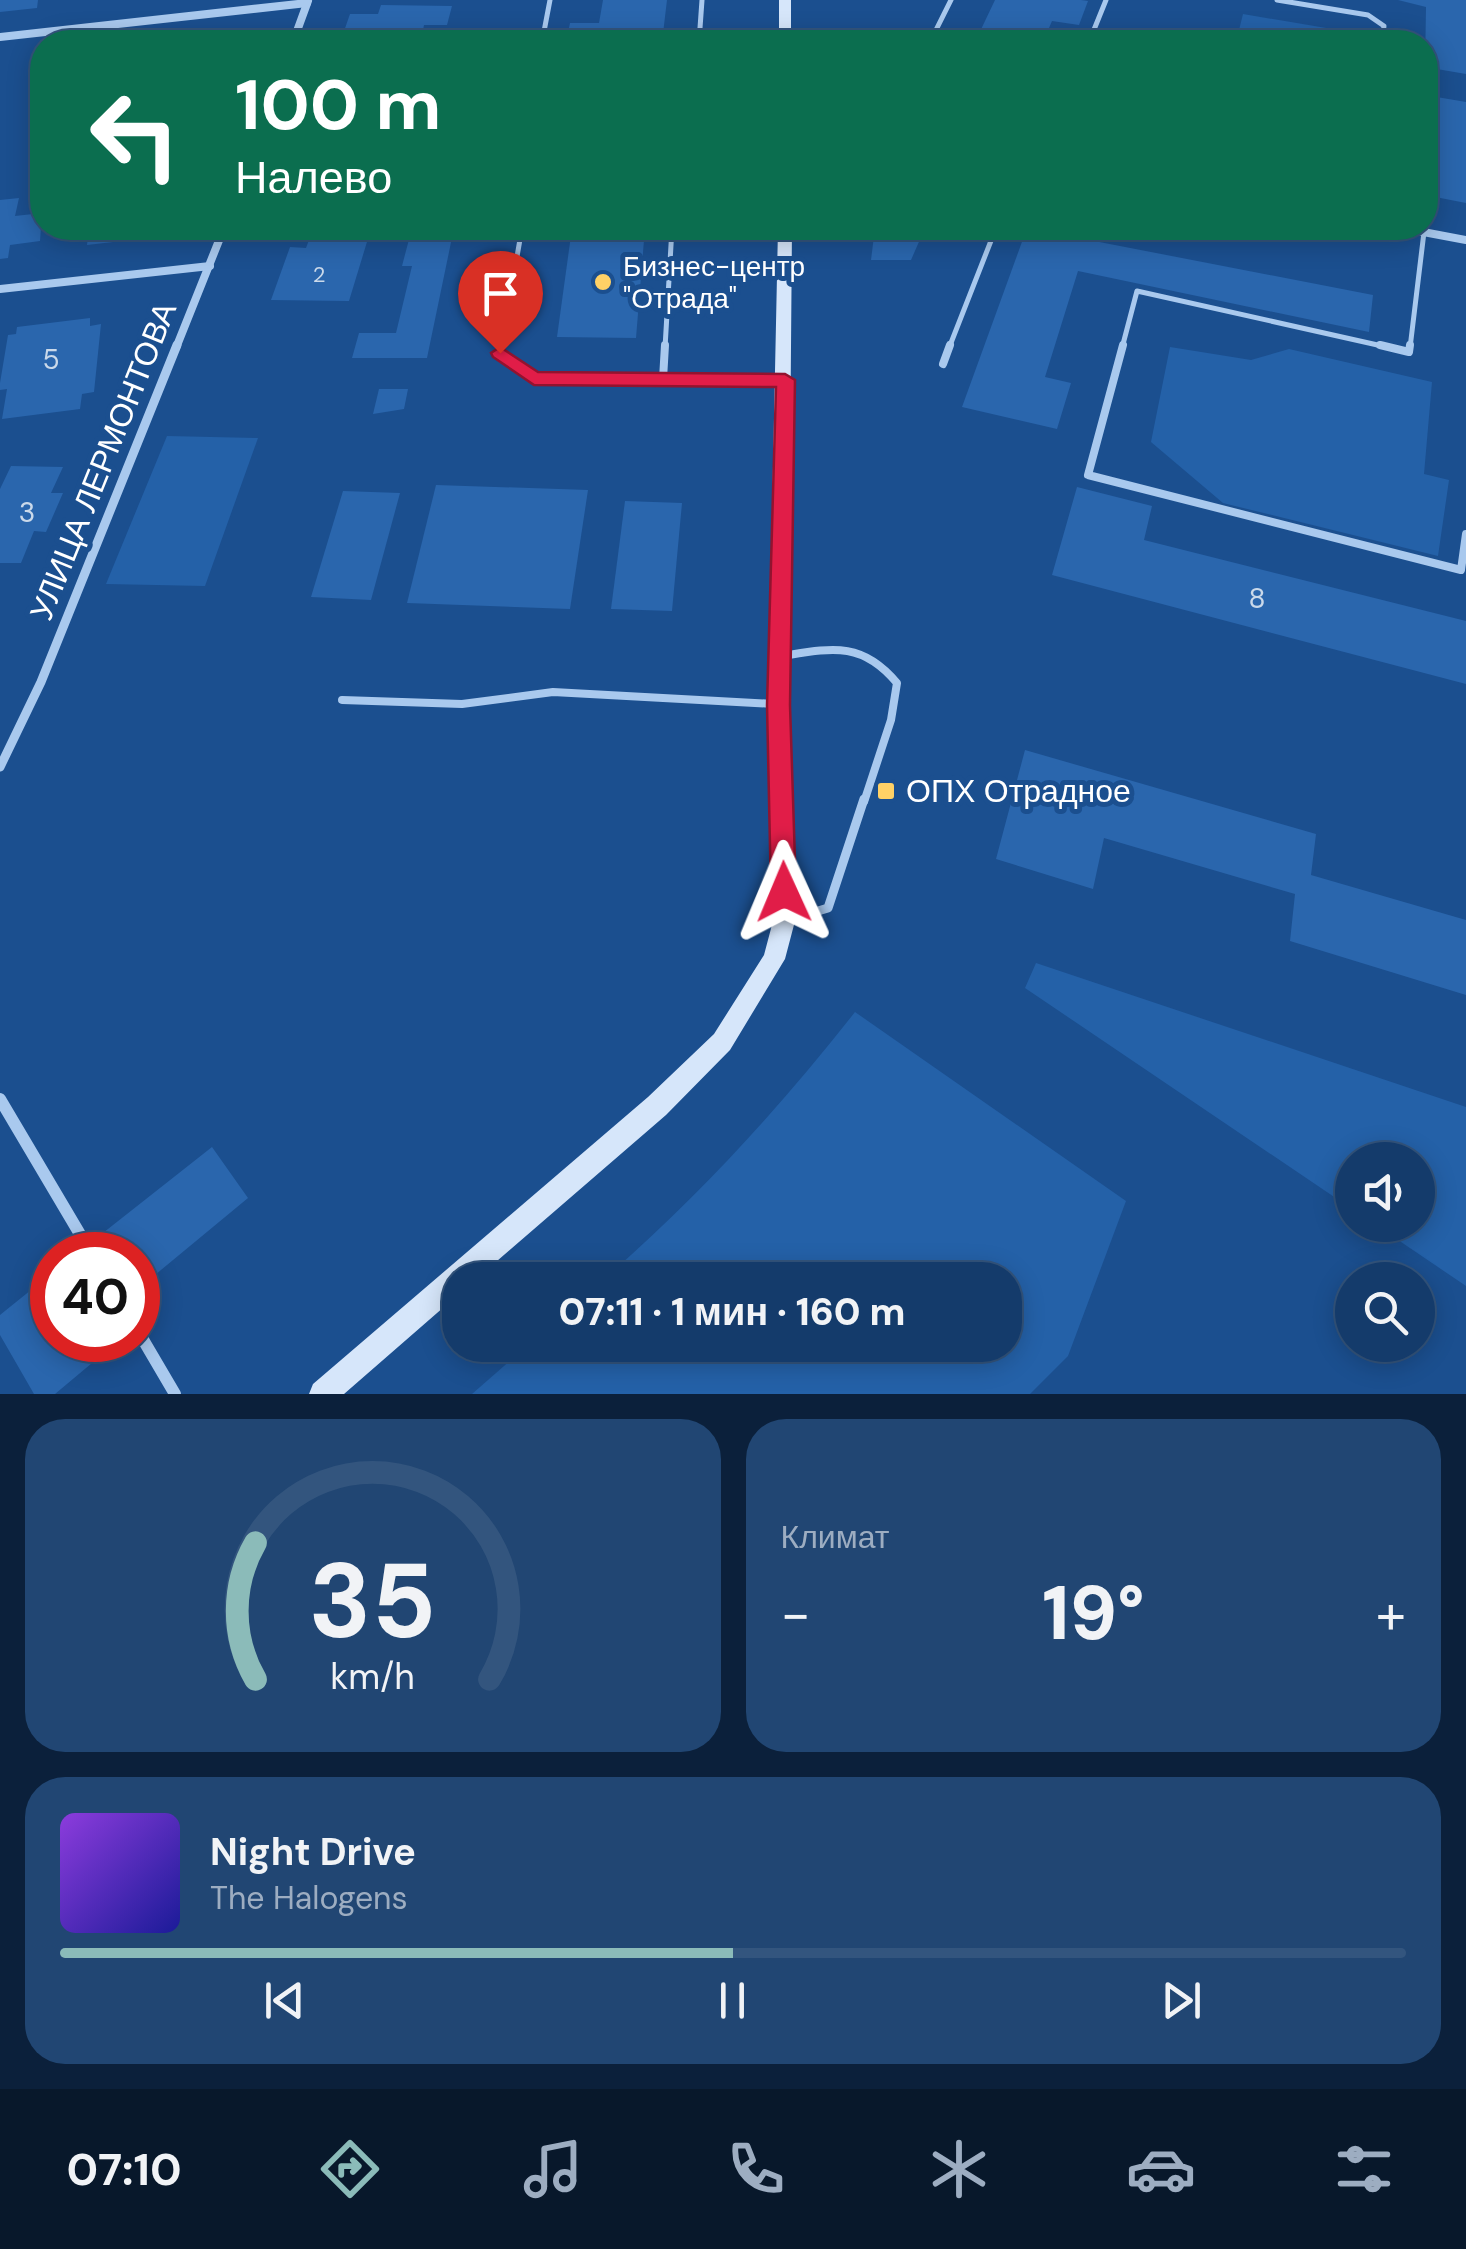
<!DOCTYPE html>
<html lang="ru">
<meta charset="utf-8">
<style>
:root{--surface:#143b6b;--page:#214673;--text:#f1f3f6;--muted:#9dadc1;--line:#33557e;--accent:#8bbbb9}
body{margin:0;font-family:"DM Sans",sans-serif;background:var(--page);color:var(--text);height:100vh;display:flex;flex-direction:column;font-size:38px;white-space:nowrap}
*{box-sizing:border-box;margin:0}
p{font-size:32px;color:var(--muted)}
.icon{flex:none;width:55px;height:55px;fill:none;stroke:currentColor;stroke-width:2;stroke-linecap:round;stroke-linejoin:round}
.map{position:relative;height:1394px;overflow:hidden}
.panel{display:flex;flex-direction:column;gap:25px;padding:25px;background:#0b203b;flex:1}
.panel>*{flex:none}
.banner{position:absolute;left:30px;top:30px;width:1408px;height:210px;border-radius:40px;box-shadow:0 5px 25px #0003,0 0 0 2px var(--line);background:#0b6e4f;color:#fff;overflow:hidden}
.fabs{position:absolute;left:1335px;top:1142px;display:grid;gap:20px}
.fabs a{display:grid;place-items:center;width:100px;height:100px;border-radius:50%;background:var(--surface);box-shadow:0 5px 25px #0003,0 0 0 2px var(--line);font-size:50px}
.speed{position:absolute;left:30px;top:1232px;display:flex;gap:20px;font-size:50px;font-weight:700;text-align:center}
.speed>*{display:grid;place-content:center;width:130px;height:130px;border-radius:50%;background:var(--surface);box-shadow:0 5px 25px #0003,0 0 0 2px var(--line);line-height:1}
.speed .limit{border:15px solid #d22;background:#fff;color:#111}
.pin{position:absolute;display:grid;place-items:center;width:85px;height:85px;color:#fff;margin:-102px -42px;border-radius:50% 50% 50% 0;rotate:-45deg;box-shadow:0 0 10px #0007}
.pin .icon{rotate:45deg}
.me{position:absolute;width:110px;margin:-55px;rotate:359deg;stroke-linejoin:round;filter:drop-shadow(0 0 8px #0008)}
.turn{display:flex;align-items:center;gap:35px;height:210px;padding:0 40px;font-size:45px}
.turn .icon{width:130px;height:130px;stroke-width:2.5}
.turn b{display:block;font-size:70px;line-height:85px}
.big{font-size:75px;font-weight:800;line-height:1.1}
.panel .widget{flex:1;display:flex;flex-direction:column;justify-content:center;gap:15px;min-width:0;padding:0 35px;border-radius:40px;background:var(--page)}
.panel .dial{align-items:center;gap:0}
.dial svg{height:260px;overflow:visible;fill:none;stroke:var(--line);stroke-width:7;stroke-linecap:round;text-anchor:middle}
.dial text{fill:var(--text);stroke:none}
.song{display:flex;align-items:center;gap:30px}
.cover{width:120px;height:120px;border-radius:15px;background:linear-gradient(135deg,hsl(270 70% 55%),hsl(240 70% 35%))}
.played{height:10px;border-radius:5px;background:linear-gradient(90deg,var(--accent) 50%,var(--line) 50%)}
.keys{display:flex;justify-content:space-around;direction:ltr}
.heat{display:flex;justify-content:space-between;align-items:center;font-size:55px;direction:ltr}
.panel .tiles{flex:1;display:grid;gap:25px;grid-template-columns:1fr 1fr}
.widget:last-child{grid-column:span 2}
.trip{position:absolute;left:442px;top:1262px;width:580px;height:100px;border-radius:40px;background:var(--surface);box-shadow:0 5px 25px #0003,0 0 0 2px var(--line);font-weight:800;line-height:100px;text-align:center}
.tab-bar{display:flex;height:160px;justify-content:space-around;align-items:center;background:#08182b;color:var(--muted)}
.tab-bar .icon{width:70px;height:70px}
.tab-bar .on{color:var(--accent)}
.tab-bar b{font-size:45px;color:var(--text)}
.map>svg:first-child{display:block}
.green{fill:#2461a8}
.building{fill:#2a66ad}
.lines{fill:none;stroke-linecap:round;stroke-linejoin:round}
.lane-far2{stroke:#a9c9ee;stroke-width:5}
.lane-far1{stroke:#a9c9ee;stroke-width:8}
.lane{stroke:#a9c9ee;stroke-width:9}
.street-far2{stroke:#a9c9ee;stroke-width:8}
.street-far1{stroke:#a9c9ee;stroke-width:9}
.street{stroke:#a9c9ee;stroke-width:12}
.secondary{fill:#d6e6fa;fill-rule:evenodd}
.route{fill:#e11d48;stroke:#92132f;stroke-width:2.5}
.poi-dot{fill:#ffd166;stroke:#1b4f8f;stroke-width:4}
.labels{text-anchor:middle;stroke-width:10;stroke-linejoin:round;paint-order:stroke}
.far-number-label{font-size:22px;fill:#cad9ea}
.far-poi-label{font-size:28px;fill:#fff;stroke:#1b4f8f;text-anchor:start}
.number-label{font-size:28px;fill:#cad9ea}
.street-label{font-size:32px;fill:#fff;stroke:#1b4f8f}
.poi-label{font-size:32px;fill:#fff;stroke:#1b4f8f;text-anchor:start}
</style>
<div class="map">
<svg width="1466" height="1394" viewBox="0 0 1466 1394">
<rect width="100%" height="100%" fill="#1b4f8f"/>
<g class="green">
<path d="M1243,14l101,17 -2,11h-106z"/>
<path d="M1170,347l81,13 38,-11 143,33 -8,92 25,6 -11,76 -215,-53 -72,-61z"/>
<path d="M167,436l91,2 -53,148 -99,-2z"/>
<path d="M1036,963l430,144v179l-90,-61h42v-65h-66v49l-327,-221z"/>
<path d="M855,1012l271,189 -58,155 -38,38h-558l56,-49h477v-65h-402c93,-81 176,-171 252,-268z"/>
</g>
<g class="building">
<path d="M0,0h38l-1,8 -37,4z"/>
<path d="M603,0h64l-5,42h-96l4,-19h29z"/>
<path d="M995,0h86l7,1 -9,24 -27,-4 -9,21h-68z"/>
<path d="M1398,0h68v74l-41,-7 1,-60z"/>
<path d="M381,5l71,1 -5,19h-23l-2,10 -79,-1 7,-20h28z"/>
<path d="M1425,95l41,7v101l-41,-8z"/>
<path d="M19,198l-4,18 27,-3 -2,28 -30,4 -2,13 -8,1v-59z"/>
<path d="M89,228h77v8l-79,9z"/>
<path d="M412,228h42l-27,130h-75l7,-25h37l16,-67h-10z"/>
<path d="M572,228h73l-9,110 -79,-1z"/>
<path d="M875,228h50l-14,32h-40z"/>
<path d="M1027,228l346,67 -4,37 -291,-61 -33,106 26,6 -14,46 -95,-22z"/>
<path d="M312,232h58l-21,69 -78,-1 19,-53 16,1z"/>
<path d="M90,318v8l11,-2 -7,68 -12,2 -2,15 -78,10 5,-30 -7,1v-7l8,-48 8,-1 1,-7z"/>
<path d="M379,389h29l-4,20 -31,5z"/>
<path d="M11,466l52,1 -12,26h12l-17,39 -12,-1 -13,32h-21v-74z"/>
<path d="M436,485l152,5 -18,119 -163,-6z"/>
<path d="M1077,487l75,19 -8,34 322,81v63l-414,-109z"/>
<path d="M343,491l57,2 -29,107 -60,-3z"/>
<path d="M625,501l57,2 -10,108 -61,-2z"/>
<path d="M1025,750l291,84 -5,41 155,45v75l-176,-54 5,-47 -191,-56 -11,51 -97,-30z"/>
<path d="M212,1147l36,51 -110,91v-34h-63z"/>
<path d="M52,1273v67h35l11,18 -43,36h-21l-34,-59v-20z"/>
</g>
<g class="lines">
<g class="lane-far2">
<path d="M1277,0l91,15 16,11 -2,16"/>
<path d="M542,42l8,-42"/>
<path d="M699,42l3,-42"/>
<path d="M930,42l21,-42"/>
<path d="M1089,42l17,-42"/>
<path d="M501,348l21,-120"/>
<path d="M665,348l7,-120"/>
<path d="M949,348l47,-120"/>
<path d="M1122,348l15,-57 254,57"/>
<path d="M1410,348l14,-116"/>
</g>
<g class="lane-far1">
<path d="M501,345l-1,8 34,25 247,2"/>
<path d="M1123,345l-35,130 373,95 5,-36"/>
<path d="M1380,345l29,7 1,-7"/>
<path d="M943,364l7,-19"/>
<path d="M663,379l2,-34"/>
<path d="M783,656c49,-8 79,-15 114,27l-6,37 -27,82"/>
<path d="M342,700l120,4 91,-12 221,12"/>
</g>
<path class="lane" d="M788,920l40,-12 36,-109"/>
<g class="street-far2">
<path d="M0,37l307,-34"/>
<path d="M293,42l15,-41"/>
<path d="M1402,228l64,12"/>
<path d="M0,289l210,-23"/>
<path d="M176,348l48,-120"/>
</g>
<path class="street-far1" d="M0,767l41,-85 136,-337"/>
<g class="street">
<path d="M0,1099l87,147"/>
<path d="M138,1331l37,63"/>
</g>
<g class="secondary">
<rect x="779" y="0" width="12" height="42"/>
<path d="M778,228h14l-4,477 7,216 -10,38 -55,91 -64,65 -191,165h-15v13l-116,101h-35l4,-10 335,-287 66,-63 50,-79 9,-34 -5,-216z"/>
</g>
</g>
<path class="route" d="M500,347l38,25 247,2 10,6 -5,325 6,187 -4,8 -8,3 -9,-3 -4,-8 -4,-187 9,-318 -242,-2 -41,-28 -2,-4z"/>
<g class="poi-dot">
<circle cx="603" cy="282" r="10"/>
<rect x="876" y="781" width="20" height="20" rx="5"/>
</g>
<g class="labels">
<g class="far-number-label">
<text x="319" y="282">2</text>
</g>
<g class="far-poi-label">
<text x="623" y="276">Бизнес-центр<tspan x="623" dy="32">"Отрада"</tspan></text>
</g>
<g class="number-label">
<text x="51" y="369">5</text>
<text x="27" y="522">3</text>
<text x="1257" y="608">8</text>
</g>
<g class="street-label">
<text transform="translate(103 461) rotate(-68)" y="11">УЛИЦА ЛЕРМОНТОВА</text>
</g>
<g class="poi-label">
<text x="906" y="802">ОПХ Отрадное</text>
</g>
</g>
</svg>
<div class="fabs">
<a><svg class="icon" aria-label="sound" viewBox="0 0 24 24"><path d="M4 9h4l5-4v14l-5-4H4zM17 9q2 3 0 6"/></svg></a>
<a><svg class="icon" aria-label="search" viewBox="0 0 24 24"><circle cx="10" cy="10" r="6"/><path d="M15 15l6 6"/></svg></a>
</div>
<div class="speed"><div class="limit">40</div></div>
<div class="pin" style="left:500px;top:353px;background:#d93025"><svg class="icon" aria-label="arrive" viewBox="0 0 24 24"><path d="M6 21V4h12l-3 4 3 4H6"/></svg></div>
<svg class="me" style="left:784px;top:892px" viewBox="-20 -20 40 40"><path d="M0-17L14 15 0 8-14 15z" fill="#e11d48" stroke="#fff" stroke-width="4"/></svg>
<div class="trip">07:11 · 1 мин · 160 m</div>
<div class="banner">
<div class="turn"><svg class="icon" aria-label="left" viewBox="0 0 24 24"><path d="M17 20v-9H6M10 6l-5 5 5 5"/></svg><div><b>100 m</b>Налево</div></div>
</div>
</div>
<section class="panel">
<div class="tiles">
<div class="widget dial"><svg viewBox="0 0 100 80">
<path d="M14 69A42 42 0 1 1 86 69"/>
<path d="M14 69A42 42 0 0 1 14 27" stroke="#8bbbb9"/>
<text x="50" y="56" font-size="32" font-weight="700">35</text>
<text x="50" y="72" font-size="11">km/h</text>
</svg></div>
<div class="widget"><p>Климат</p>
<div class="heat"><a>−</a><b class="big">19°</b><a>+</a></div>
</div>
<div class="widget">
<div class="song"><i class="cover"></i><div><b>Night Drive</b><p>The Halogens</p></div></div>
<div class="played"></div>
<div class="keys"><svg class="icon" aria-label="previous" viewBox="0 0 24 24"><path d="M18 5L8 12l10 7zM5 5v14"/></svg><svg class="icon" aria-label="pause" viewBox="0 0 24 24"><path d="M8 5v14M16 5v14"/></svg><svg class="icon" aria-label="next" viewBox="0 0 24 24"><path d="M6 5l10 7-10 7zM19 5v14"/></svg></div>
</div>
</div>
</section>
<nav class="tab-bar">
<b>07:10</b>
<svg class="icon on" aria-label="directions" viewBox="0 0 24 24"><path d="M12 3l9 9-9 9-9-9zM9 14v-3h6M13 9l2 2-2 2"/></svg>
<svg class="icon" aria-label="music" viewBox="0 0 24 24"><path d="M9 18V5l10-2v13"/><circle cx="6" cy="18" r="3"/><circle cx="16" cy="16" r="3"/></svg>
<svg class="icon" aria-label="phone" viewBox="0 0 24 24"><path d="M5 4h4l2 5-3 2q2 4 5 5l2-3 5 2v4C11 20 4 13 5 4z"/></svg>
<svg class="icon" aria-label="climate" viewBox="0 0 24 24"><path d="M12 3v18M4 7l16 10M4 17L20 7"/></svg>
<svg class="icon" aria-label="car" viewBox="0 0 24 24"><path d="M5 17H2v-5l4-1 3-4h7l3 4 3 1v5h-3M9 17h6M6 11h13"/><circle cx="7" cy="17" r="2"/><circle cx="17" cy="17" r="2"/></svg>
<svg class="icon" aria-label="filters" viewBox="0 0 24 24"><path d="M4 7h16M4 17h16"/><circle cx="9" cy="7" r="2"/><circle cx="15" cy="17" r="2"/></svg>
</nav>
